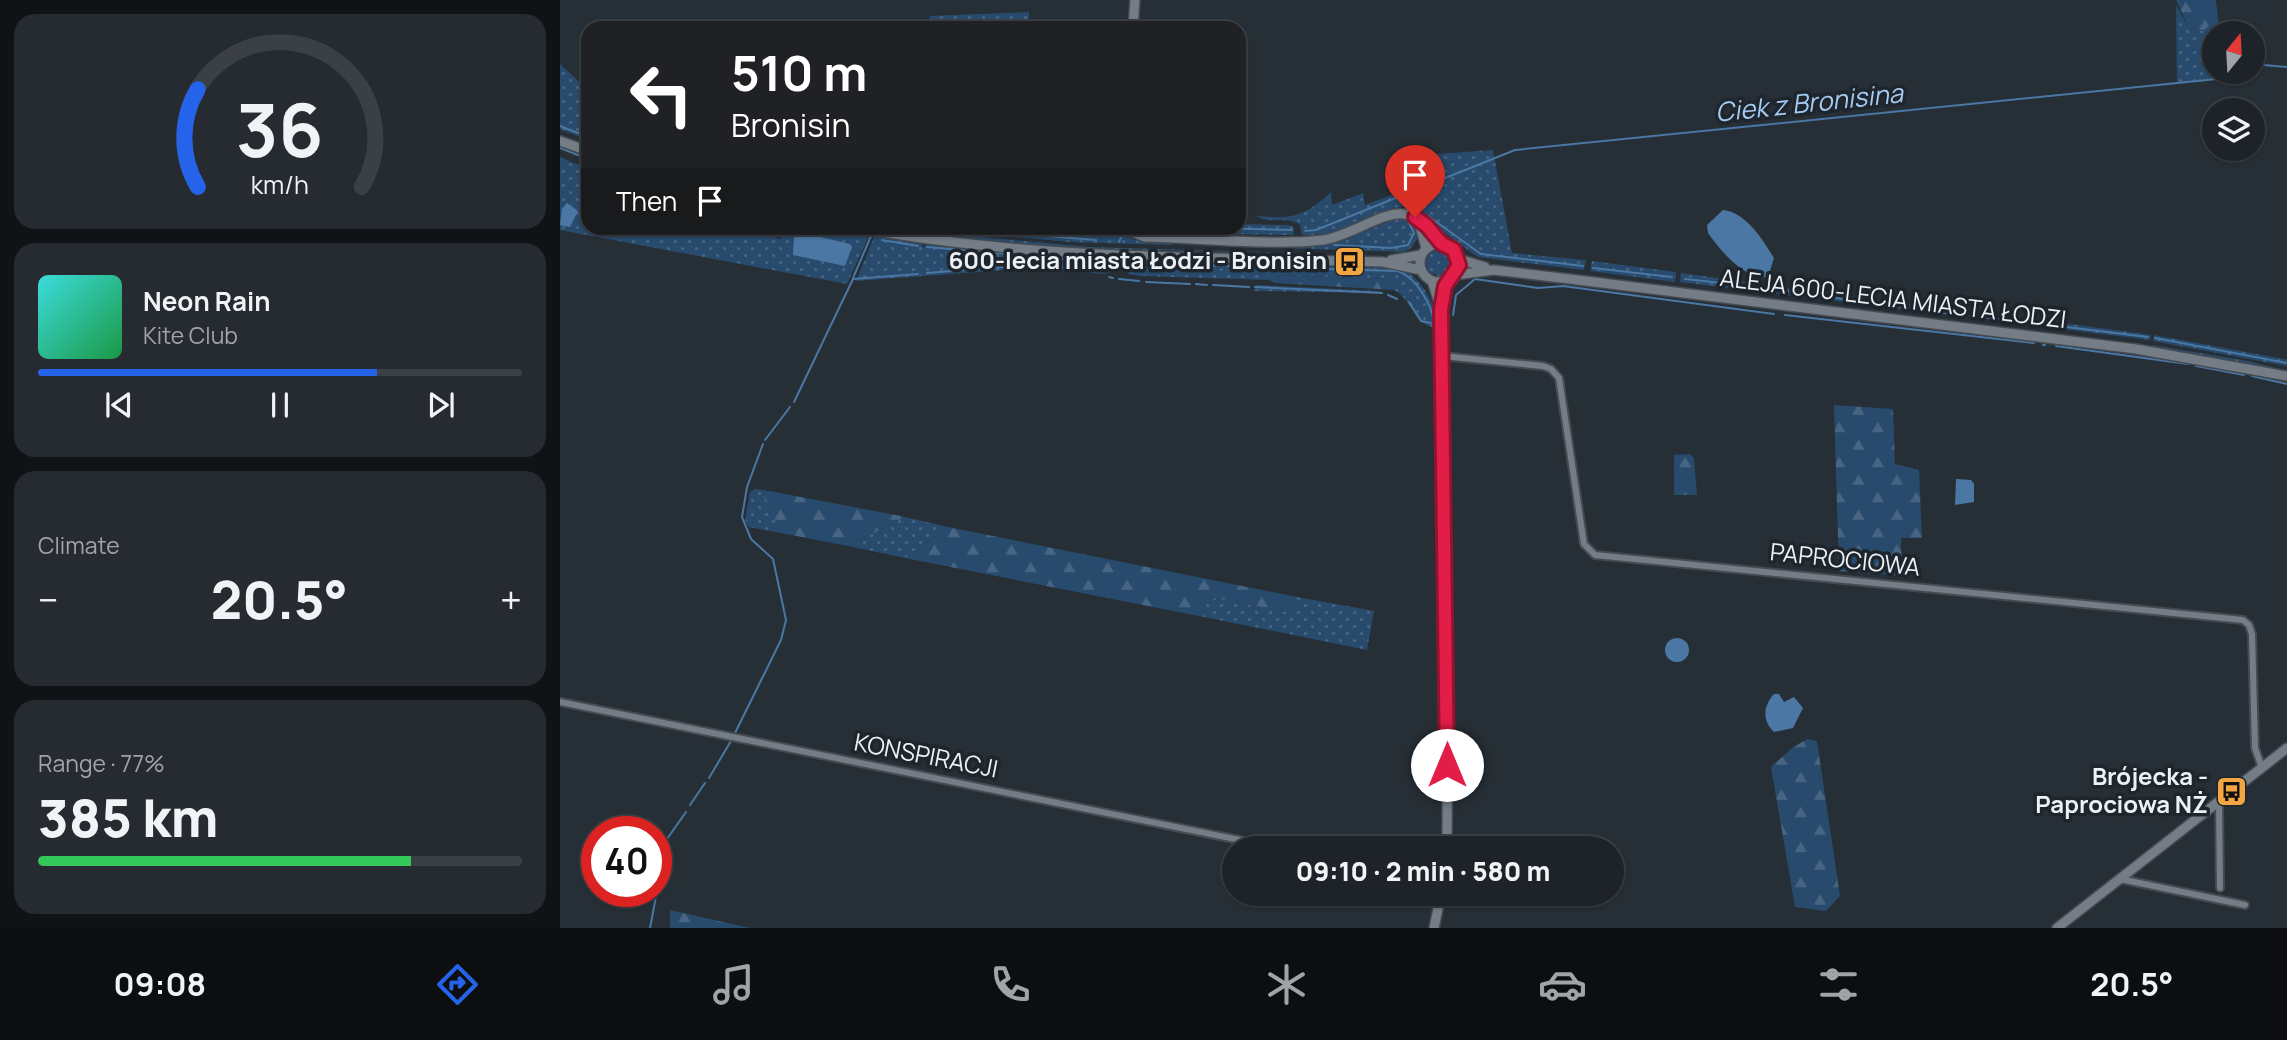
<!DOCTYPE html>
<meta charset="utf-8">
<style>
:root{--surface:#1d2328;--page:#252b30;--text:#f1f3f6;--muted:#a0a4a8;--line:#3b4045;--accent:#2563eb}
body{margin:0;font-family:Manrope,sans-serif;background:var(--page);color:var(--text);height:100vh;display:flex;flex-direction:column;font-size:26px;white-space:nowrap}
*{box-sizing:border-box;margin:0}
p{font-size:23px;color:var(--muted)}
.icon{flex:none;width:38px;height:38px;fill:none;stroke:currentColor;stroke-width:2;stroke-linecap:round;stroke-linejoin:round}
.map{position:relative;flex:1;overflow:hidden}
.details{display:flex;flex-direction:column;gap:14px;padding:14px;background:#101316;width:560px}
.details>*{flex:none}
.banner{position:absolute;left:21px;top:21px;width:665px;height:214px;border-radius:21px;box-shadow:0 2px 5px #0004,0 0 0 2px var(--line);background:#202124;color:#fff;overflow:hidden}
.needle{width:46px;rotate:18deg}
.controls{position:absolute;left:1642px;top:21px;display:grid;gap:14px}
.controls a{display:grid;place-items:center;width:63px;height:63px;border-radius:50%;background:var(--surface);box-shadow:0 2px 5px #0004,0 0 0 2px var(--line);font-size:35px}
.speed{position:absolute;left:21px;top:816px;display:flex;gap:14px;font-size:35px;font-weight:700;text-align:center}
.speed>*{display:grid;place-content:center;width:91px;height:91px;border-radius:50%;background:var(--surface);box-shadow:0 2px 5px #0004,0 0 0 2px var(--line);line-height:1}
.speed .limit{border:10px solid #d22;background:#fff;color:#111}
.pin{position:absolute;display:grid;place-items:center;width:60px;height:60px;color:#fff;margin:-72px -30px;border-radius:50% 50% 50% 0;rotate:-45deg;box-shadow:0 0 7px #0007}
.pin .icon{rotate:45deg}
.me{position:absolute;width:77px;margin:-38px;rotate:0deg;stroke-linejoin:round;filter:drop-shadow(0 0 5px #0008)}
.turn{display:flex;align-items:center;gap:24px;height:147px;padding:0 35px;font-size:32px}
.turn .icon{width:91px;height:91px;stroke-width:2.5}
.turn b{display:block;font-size:49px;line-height:60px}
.then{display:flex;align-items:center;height:66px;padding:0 35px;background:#0003;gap:14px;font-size:26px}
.big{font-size:52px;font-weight:800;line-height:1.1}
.details .widget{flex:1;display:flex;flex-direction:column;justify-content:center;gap:10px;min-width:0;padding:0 24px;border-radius:21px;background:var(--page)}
.details .dial{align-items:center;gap:0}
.dial svg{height:182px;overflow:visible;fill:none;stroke:var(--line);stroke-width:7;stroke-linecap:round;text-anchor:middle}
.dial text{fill:var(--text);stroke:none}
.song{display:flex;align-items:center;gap:21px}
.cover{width:84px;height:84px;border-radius:10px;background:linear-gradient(135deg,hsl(180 70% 55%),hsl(140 70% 35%))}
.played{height:7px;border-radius:4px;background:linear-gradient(90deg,var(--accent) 70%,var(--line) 70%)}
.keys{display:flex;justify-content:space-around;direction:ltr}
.heat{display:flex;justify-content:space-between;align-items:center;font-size:38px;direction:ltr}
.charge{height:10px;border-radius:5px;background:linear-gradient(90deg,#34c759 77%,var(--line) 0)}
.trip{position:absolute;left:662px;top:836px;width:402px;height:70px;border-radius:35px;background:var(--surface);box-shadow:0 2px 5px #0004,0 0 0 2px var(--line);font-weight:800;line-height:70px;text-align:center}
.dock{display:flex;height:112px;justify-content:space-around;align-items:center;background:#0c0e10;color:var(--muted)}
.dock .icon{width:49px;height:49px}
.dock .active{color:var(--accent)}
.dock b{font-size:32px;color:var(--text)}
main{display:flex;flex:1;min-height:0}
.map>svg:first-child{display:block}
.grass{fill:url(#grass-dots)}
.forest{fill:url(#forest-firs)}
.water{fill:#4a77a4}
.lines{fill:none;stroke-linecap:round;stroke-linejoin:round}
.stream{stroke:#4a77a4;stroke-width:2}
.street-casing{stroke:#454b51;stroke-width:10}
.secondary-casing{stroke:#454b51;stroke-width:12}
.street{stroke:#747c85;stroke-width:6}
.secondary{stroke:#747c85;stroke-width:9}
.route-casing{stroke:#92132f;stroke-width:18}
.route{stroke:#e11d48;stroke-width:12}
.labels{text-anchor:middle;stroke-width:7;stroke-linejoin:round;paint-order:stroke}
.poi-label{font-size:24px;font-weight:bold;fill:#ecf1f6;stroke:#1e252c;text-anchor:end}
.street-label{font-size:24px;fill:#ecf1f6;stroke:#1e252c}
.water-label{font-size:26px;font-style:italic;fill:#a5cbf3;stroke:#1e252c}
</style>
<main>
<section class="details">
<div class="widget dial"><svg viewBox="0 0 100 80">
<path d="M14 69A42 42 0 1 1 86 69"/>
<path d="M14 69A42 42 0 0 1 14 26" stroke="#2563eb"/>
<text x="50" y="56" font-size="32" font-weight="700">36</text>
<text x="50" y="72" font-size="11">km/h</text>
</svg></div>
<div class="widget">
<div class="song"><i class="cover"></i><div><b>Neon Rain</b><p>Kite Club</p></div></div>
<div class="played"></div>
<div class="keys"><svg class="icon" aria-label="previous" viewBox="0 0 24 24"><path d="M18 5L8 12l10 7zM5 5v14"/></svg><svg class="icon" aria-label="pause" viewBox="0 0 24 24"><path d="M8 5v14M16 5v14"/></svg><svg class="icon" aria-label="next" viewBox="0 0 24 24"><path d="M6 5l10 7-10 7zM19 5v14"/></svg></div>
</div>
<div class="widget"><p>Climate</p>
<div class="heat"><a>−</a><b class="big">20.5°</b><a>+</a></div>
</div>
<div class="widget"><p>Range · 77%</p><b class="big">385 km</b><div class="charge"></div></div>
</section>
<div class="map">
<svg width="1727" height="928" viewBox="0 0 1727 928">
<defs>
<pattern id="grass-dots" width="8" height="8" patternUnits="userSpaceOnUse" patternTransform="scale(1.75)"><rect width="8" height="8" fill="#284b6d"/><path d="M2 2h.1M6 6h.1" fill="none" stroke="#476582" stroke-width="1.8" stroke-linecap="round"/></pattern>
<pattern id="forest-firs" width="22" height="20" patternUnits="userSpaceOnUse" patternTransform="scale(1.75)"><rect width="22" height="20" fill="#284b6d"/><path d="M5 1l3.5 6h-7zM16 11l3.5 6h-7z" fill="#476582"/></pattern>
</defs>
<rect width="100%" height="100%" fill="#272f36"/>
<g class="grass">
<path d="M1616,5l13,23 14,3 15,-12 3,14h-7v39h10l-3,6 -44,5z"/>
<path d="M469,12v16h-99v-12z"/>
<path d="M0,64l28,26v50l-28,-11z"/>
<path d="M933,150l19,103 74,7 -2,10 -106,-13 -67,-48 -1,-5 -6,-1 -2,4c-18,1 -30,12 -46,18 -18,8 -35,10 -54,10l-2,-10c-13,-10 -31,0 -44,-9 37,3 48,1 75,-24l1,13 31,-12 2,12 32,-12 -2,-36z"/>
<path d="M0,157l28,12v59h179l1,7 12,4 5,-5 -1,-6h53l83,14 4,6 3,-5 112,12 219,8v3l19,1 1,-3 121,4c20,6 36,34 38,54l-5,5c-19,-4 -21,-29 -38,-37l-1,-11 -123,-4 -1,5 -128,-4 -13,-2 -3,-9 -11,-2 -2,8 -8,3 -73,-6 -175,13 18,-44 -5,-1 -22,48 -287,-54z"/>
<path d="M837,218c13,1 20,4 23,17l-9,13 -8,4 -176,-6 97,-3 25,-5z"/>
<path d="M679,224l49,1 5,2 1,8 -128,-2 -32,-5h105z"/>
<path d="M500,228l1,8 48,-2v-6c13,0 18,11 30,13 12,2 24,-3 34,4l-103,-3 -142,-13z"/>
<path d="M367,232l162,15 241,7 -259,-6 -77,-6z"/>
<path d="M881,249l2,4h8l3,11 -4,10 -12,4 -2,-4 -7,-1 -4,-10 5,-10z"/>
<path d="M1032,261l84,11 -1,10 -85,-11z"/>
<path d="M1121,273l205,28v6l-206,-25z"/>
<path d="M696,285l123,6 4,2 -129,-2z"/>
<path d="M1120,287l206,25 -24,-2z"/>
<path d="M1333,302l73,9 -1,6 -73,-9z"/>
<path d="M1488,321l103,14 -1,5 -103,-13z"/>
<path d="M1594,335l130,24h3v7l-134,-25z"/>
<path d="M1592,345l96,16 39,10 -133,-25z"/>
<path d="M195,489l14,2 -6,5 12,19 6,18 -32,-6 -4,-7 5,-28z"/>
<path d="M341,516l47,11 -43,31 -57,-12 53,-27z"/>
<path d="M732,596l82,15 -7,39 -158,-32 -4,-16 9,-4 74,14 5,-4z"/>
</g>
<g class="forest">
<path d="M1616,0h40l2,19 -15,12 -14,-3z"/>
<path d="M710,275l124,4v11l-119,-7 -6,-3z"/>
<path d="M1274,405l59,4 2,55 24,6 3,68h-21l1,38 -63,-5z"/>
<path d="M1130,454l4,4 3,37h-23v-40z"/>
<path d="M209,491l132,25v3l-53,27 -67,-13 -18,-37z"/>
<path d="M388,527l344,69 1,12 -5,4 -74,-14 -8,4 3,16 -304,-60z"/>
<path d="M1247,739l10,2 23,155 -14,15 -31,-4 -24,-140 21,-19z"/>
<path d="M110,910l80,18h-80z"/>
</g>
<g class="water">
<path d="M7,203l11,8 -8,16 -10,-2 2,-16z"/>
<path d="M1163,210c23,2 40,30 51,48l-6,19c-24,3 -47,-26 -60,-44l-1,-8z"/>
<path d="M239,232l51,12 2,3 -7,19 -52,-11 1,-19z"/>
<path d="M1396,479l15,1 3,4v18l-19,3z"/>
<circle cx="1117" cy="650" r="12"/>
<path d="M1214,694h5l5,8 10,-5 9,11 -10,20 -19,4c-12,-11 -11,-26 0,-38z"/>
</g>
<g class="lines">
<g class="stream">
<path d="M1692,64l35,3"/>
<path d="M0,126l28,11"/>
<path d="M0,148l28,11"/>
<path d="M843,195l112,-45 702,-71 7,-7"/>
<path d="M868,216l53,38 102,12"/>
<path d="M260,228l39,8"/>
<path d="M388,228l148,12"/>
<path d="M654,228l78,2"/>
<path d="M745,231l11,-1 82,-33"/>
<path d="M322,240l36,6"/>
<path d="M559,242l2,-5"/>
<path d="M774,245l57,3 17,-3 6,-12 -5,-10"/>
<path d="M367,247l167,14"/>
<path d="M570,263l268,8c19,7 34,34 36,52"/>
<path d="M543,266l3,5"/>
<path d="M1033,268l79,9"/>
<path d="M367,273l99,-8 64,4 15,-7"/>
<path d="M549,277l4,1"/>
<path d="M293,278l18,-42"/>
<path d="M559,279l20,2"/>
<path d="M1125,279l91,10"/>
<path d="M586,282l44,2"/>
<path d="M636,284l11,1"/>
<path d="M653,285l36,2"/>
<path d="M695,287l127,6"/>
<path d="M1227,291l97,14"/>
<path d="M828,295l9,4"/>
<path d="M849,302l12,19 10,2"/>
<path d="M1335,306l67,9"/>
<path d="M893,315l3,-20 19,-16 63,9 25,-2 211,28"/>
<path d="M1225,315l249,28"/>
<path d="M1410,316l30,3"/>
<path d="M1449,320h1"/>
<path d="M1459,322l22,2"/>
<path d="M1490,325l98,12"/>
<path d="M1595,338l132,25"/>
<path d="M1483,345h2"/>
<path d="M1496,346l132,18"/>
<path d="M1636,366l48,9"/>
<path d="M1692,376l35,8"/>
<path d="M234,402l59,-123 65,-5"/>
<path d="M205,440l25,-33"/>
<path d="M175,733l46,-93 5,-20 -13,-61 -22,-20 -9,-22 5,-30 16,-43"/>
<path d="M149,778l22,-37"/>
<path d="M130,805l15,-22"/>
<path d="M90,928l17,-89 19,-27"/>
</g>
<defs>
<g id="street">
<path d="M882,356l101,10 8,3 8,9 25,166 11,11 648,65 6,5 3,9 3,114 7,20"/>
<path d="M0,702l724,147"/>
<path d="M1659,801l1,87"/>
<path d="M1560,879l125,26"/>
</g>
<g id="secondary">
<path d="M573,28l2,-28"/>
<path d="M0,141l28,10"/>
<path d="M859,222l7,26"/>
<path d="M300,228c172,32 348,29 523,34l38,8"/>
<path d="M563,228l22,9c55,1 124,9 178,3 26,-3 59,-29 81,-26 19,3 25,18 37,29"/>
<circle cx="879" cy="263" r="19"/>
<path d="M899,259l26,8"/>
<path d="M831,260l30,-5"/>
<path d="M895,275l39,-5 92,11 550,68 151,27"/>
<path d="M872,281l9,28"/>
<path d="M887,849l1,-196 -7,-343 8,-30"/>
<path d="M874,928l7,-34"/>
<path d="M1497,928l230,-180"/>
</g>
</defs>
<use href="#street" class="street-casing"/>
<use href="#secondary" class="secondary-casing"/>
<use href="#street" class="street"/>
<use href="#secondary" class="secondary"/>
</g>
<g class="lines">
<defs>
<path id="route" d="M855,217l12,9 14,17 13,7 5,15 -14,21 -4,24 6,455"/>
</defs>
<use href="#route" class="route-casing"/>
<use href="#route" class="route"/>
</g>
<defs>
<symbol id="bus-square" viewBox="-11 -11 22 22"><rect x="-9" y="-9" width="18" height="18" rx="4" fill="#f2a541" stroke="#1e252c"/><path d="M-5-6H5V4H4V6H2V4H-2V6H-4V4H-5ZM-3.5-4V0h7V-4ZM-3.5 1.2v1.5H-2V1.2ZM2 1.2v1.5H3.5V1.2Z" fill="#111"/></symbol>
</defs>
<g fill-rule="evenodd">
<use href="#bus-square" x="772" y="244" width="35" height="35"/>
<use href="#bus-square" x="1654" y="774" width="35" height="35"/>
</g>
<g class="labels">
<g class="poi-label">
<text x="767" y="269">600-lecia miasta Łodzi - Bronisin</text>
<text x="1648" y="785">Brójecka -<tspan x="1648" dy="28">Paprociowa NŻ</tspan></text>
</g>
<g class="street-label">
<text transform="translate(1333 299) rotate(7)" y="8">ALEJA 600-LECIA MIASTA ŁODZI</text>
<text transform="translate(1285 560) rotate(6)" y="8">PAPROCIOWA</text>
<text transform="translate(366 756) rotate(11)" y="8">KONSPIRACJI</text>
</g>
<g class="water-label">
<text transform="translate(1249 103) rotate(-6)" y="9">Ciek z Bronisina</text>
</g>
</g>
</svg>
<div class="controls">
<a><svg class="needle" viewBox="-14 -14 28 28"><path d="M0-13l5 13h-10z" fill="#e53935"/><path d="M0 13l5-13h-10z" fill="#a0a4a8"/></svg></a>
<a><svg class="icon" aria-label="layers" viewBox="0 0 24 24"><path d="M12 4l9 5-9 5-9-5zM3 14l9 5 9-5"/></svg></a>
</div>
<div class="speed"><div class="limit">40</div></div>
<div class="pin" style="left:855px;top:217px;background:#d93025"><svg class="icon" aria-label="arrive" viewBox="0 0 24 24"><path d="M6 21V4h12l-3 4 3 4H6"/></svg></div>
<svg class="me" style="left:887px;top:765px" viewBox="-20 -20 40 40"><circle r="19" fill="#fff"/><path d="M0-13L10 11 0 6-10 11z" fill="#e11d48"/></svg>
<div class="trip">09:10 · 2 min · 580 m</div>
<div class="banner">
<div class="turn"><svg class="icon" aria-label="left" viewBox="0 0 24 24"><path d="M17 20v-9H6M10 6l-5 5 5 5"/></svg><div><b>510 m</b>Bronisin</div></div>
<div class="then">Then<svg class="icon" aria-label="arrive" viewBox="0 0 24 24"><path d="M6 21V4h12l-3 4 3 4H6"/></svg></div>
</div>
</div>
</main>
<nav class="dock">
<b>09:08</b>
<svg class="icon active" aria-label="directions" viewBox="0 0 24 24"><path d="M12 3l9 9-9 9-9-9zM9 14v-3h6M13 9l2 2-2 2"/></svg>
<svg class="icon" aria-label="music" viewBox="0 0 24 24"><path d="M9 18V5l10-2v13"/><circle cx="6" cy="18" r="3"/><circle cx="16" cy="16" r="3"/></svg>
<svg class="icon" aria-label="phone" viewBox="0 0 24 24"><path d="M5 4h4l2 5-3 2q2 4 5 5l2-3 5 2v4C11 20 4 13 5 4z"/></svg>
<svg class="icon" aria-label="climate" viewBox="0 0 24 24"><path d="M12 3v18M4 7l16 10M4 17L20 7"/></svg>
<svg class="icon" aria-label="car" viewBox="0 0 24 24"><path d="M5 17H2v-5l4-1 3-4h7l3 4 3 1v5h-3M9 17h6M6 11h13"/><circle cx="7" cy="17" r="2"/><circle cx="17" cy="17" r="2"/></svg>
<svg class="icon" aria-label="filters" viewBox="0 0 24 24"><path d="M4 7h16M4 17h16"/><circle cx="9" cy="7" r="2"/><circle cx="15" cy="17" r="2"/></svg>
<b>20.5°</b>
</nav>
